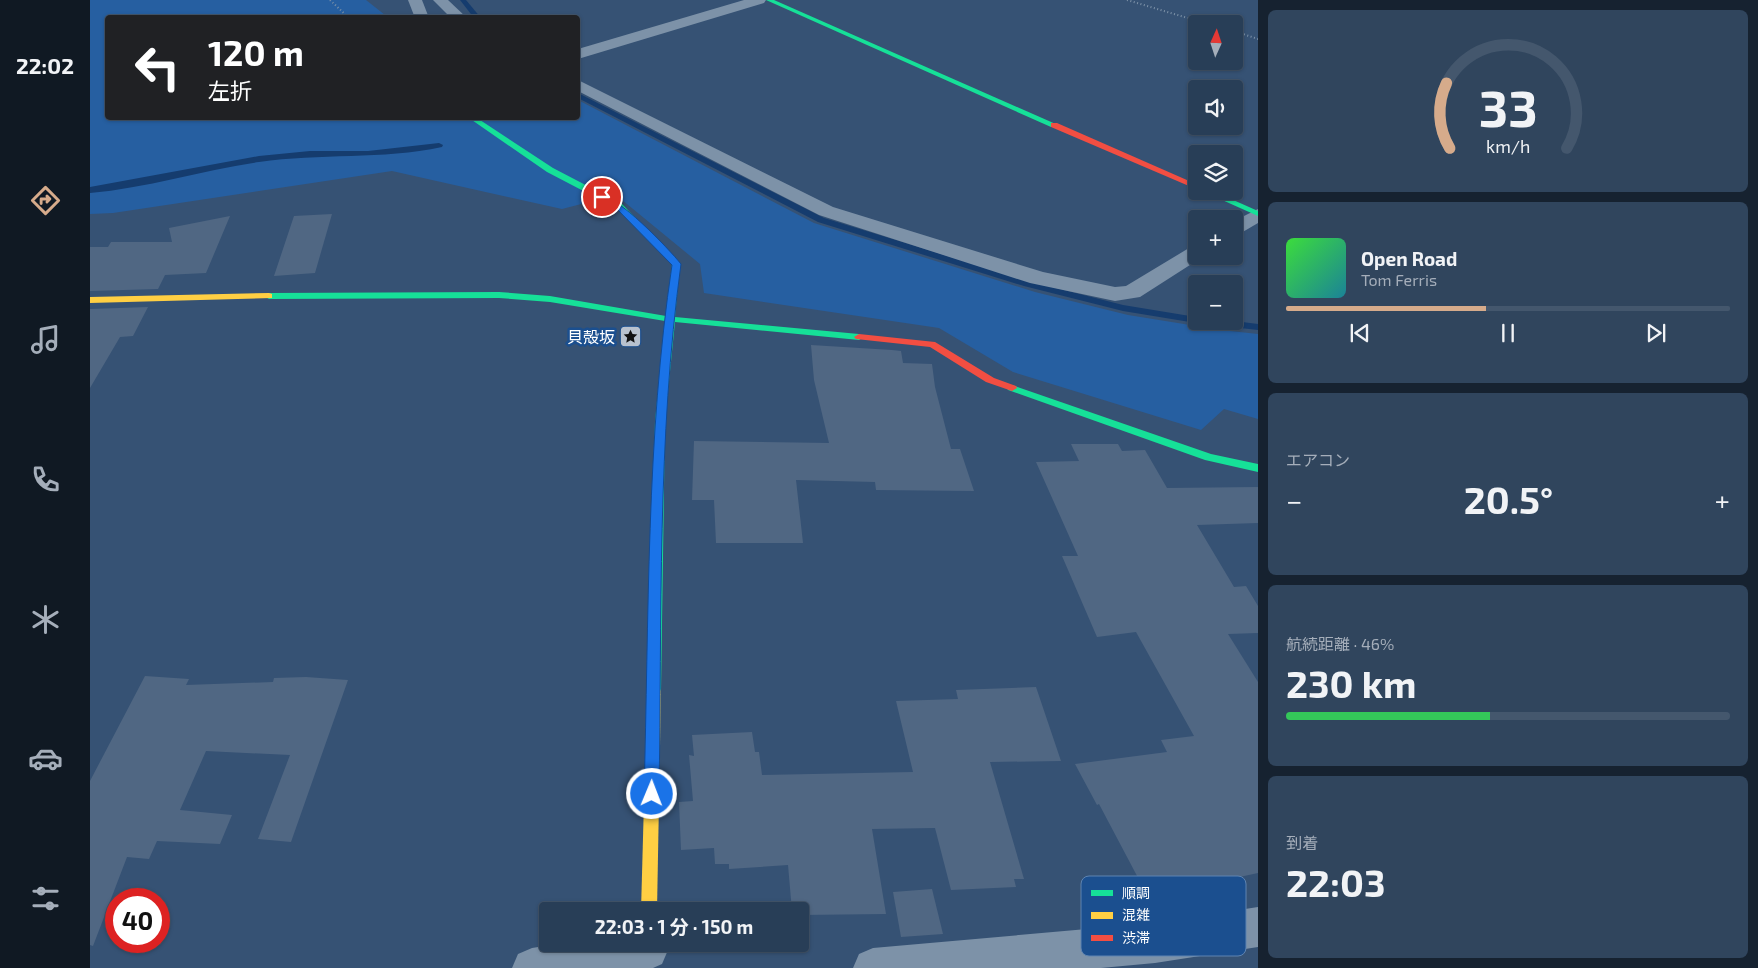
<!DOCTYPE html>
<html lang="ja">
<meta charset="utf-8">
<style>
:root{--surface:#283e57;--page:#30455d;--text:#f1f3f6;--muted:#a5aeba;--line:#44576d;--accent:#d6ab8b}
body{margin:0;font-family:"Exo 2","Noto Sans JP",sans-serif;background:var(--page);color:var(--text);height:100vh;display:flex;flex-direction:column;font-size:19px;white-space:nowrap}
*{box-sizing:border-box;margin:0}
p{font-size:16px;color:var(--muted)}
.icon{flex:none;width:28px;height:28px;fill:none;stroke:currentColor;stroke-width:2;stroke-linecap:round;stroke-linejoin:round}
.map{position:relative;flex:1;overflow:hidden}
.sheet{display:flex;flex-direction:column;gap:10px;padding:10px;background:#162230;width:500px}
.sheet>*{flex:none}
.top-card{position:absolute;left:15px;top:15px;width:475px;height:105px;border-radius:5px;box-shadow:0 1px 4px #0004,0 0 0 1px var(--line);background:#202124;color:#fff;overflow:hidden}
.needle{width:32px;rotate:3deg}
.tools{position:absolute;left:1098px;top:15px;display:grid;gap:10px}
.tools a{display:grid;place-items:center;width:55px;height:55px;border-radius:5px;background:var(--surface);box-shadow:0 1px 4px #0004,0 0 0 1px var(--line);font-size:25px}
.speed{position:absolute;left:15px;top:888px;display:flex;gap:10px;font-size:25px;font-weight:700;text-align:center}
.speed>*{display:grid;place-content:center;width:65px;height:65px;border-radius:50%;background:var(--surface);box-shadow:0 1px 4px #0004,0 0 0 1px var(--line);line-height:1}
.speed .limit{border:8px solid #d22;background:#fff;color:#111}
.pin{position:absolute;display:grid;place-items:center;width:42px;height:42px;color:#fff;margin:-21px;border:2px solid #fff;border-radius:50%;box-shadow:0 1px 5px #0007}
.me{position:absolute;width:55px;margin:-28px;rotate:1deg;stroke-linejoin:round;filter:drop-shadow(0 0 4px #0008)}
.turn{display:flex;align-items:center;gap:18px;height:105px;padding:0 20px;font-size:22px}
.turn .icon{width:65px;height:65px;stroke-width:2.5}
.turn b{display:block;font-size:35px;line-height:42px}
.big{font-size:38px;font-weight:700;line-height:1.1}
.sheet .card{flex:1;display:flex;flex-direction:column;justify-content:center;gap:8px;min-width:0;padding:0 18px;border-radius:8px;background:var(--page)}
.sheet .dial{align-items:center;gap:0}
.dial svg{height:130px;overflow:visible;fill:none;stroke:var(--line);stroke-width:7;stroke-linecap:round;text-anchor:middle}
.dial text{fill:var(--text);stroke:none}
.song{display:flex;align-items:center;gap:15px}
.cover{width:60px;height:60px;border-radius:8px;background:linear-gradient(135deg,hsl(120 70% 55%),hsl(190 70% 35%))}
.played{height:5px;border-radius:2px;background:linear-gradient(90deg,var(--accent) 45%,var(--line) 45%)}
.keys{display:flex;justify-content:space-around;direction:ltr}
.heat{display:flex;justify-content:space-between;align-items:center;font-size:28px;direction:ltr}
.charge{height:8px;border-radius:4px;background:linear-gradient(90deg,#34c759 46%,var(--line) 0)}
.trip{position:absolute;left:449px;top:902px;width:270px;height:50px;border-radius:5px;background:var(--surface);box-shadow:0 1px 4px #0004,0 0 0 1px var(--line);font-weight:700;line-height:50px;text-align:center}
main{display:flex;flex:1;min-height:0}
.tabs{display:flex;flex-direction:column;width:90px;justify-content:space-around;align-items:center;background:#101923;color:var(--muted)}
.tabs .icon{width:35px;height:35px}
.tabs .selected{color:var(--accent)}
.tabs b{font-size:22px;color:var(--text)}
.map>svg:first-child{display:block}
.green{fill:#265fa1}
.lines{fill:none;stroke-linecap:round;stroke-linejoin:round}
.stream{fill:#153c6e;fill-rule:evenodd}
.building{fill:#506783}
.path{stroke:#7d92a8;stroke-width:2;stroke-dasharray:1 2.5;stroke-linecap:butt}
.street{fill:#7d92a8;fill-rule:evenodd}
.fast{fill:#16e098;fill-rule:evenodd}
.slow{fill:#ffcf43;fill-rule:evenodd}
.jam{fill:#f24e42;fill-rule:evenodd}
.route{fill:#1a73e8;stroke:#114b97}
.labels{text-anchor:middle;stroke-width:5;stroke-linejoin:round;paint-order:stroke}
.poi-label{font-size:16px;fill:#fff;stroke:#1b4f8f;text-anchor:end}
.key{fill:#1b4f8f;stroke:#5f84b1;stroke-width:1}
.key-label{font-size:14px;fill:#fff}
</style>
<main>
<nav class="tabs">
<b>22:02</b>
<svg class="icon selected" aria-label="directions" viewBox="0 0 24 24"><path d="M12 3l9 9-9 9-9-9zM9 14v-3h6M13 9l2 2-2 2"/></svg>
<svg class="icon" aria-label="music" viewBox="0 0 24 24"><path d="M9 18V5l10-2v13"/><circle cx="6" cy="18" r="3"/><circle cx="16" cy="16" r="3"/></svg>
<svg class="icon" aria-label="phone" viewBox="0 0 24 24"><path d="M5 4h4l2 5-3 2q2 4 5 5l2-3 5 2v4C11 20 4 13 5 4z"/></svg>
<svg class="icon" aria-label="climate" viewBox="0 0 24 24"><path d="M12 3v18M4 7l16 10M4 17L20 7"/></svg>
<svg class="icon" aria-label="car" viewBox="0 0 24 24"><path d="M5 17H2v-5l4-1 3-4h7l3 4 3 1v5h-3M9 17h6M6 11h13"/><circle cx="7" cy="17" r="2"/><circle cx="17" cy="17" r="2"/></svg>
<svg class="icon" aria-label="filters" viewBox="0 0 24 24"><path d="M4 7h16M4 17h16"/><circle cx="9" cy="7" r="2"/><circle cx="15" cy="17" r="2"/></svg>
</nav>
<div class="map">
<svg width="1168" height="968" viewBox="0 0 1168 968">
<rect width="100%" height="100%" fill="#365274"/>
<path class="green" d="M0,0h276l19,15v2l-277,1v100h470v-18l236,123 221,69 93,23 93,15 37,4v85l-34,-10 -23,21 -188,-58 -74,-44 -235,-35 -4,-29 -84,-69 -54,14 -170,-38 -279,42 -23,1z"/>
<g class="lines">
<g class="stream">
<path d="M370,0h6l15,18h-7z"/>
<path d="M488,93l246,125 208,64 91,23 73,12v4h38l24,3v6l-53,-6 -5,-2 -4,1 -73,-12 -99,-25 -206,-64 -240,-124z"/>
<path d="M349,143l4,2 -1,2c-60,13 -122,6 -183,15 -56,8 -112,26 -169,31v-6l169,-31 51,-5h58z"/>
</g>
</g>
<g class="building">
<path d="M242,214l-17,59 -41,3 20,-60z"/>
<path d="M140,216l-24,57 -41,2 -7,14 -68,2v-44h18l3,-5h61l-3,-14z"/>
<path d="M58,307l-15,29 -13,1 -30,51v-79z"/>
<path d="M721,345l81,5 9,1 2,12 29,1 3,23 16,62h9l14,42 -98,-1 -1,-8 -79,-2 7,63h-87l-2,-43h-22l2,-59 135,2 -15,-63z"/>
<path d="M981,444h47l4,7 23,-1 22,38 91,-1v36l-61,2 37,62 12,-1 12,20v27l-30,1 30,48v191l-97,21 -2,-5 -14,2 -46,-87 -2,1 -22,-41 92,-12 -6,-12 33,-4 -58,-104 -39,5 -35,-81h16l-42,-94 43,-1z"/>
<path d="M55,676l44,3 -3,6 87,-3 1,-4 32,-1 42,3 -57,162 -33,-3 32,-84 -84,-4 -26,59 52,5 -12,29 -63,-3 -8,18 -22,-2 -34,89 -3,-1v-164z"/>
<path d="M946,687l25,74 -71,1 34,117h-10l2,8 -65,3 -16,-62 -63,1 14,85 -86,1v-4h-8l-4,-46 -59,4v-5h-14l-1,-16 -33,2 -2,-48 14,-1 -4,-46 5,1 -2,-21 60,-3 3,20h4l3,23 151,-3 -17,-71 62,-2 -2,-9z"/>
<path d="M842,889l11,45 -42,3 -8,-45z"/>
</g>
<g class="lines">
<g class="path">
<path d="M240,0l19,18"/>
<path d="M1037,0l81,24"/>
<path d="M1144,31l24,8"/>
</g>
<g class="street">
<path d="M318,0h14l7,18h-14z"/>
<path d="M343,0h15l19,18h-16z"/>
<path d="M654,0h22l-2,3 -186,56v-10z"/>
<path d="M488,80l255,127 210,65 72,15 11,-1 63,-38 7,-2v10h8l-64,41 -25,4 -85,-18 -211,-68 -241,-124z"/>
<path d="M1168,209v14l-17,10 -7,2v-14z"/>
<path d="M1168,907v40l-103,16 -54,5h-248l6,-14 14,-6 282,-25z"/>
<path d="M467,944h109l2,6 -6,14 -9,4h-141l6,-14 14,-6z"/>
</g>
<g class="fast">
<path d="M676,0h8l284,125 -7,2z"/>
<path d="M379,118h8l76,50 69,36 58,60 -5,53 184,17 5,3 -5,3 -184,-18 -10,99 -4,270 -2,4 -5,2 -5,-2 -2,-4 8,-270 10,-100 -115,-19 -51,-4 -230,1 -5,-3 5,-3 230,-1 51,4 116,20 6,-52 -56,-56 -69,-36z"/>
<path d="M1112,191h11l45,20v5z"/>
<path d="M922,385l199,69 47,10v8l-53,-12 -197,-70 -1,-2z"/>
</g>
<g class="slow">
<path d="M179,293l3,1v4l-182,5v-6z"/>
<path d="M564,685l5,2 2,4 -4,220h-16l6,-220 2,-4z"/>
</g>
<g class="jam">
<path d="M961,123h6l139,61v5l-145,-62z"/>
<path d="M769,334l76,8 59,36 22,8 1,2 -5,3 -26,-9 -56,-35 -74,-8 -2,-2z"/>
</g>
</g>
<path class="route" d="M509,196c17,-3 70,53 82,68 -24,174 -19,354 -22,530l-2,5 -5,2 -6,-2 -2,-5c5,-176 2,-356 28,-529l-56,-57 -17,-9z"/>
<defs>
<symbol id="sight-square" viewBox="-11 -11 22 22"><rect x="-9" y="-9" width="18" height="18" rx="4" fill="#b9c2ce" stroke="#1b4f8f"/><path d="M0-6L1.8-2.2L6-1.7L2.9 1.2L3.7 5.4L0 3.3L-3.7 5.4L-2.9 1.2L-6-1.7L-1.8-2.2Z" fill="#111"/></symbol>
</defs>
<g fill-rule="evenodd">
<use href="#sight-square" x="528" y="324" width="25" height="25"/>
</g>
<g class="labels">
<g class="poi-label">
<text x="525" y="343">貝殻坂</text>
</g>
</g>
<rect x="991" y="876" width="165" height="80" rx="8" class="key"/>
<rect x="1001" y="890" width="22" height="6" fill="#16e098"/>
<rect x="1001" y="912" width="22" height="7" fill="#ffcf43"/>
<rect x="1001" y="935" width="22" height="6" fill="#f24e42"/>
<g class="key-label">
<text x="1032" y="898">順調</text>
<text x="1032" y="920">混雑</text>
<text x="1032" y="943">渋滞</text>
</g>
</svg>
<div class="tools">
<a><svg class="needle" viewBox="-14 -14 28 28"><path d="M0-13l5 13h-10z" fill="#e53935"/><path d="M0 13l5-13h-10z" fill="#a5aeba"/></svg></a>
<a><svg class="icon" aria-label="sound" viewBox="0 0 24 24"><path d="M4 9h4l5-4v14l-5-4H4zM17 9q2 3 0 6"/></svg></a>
<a><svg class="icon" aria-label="layers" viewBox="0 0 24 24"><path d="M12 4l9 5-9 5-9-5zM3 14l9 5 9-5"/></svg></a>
<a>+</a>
<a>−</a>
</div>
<div class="speed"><div class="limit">40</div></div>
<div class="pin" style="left:512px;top:197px;background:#d93025"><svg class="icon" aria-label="arrive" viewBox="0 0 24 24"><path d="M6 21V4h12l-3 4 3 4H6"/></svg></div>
<svg class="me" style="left:562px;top:794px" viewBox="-20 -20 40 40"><circle r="17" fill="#1a73e8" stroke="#fff" stroke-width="3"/><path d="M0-11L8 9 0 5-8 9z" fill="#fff"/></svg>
<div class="trip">22:03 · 1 分 · 150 m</div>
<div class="top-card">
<div class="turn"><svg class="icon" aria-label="left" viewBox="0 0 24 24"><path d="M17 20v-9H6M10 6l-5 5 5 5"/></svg><div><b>120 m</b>左折</div></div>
</div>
</div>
<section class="sheet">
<div class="card dial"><svg viewBox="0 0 100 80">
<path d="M14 69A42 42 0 1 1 86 69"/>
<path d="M14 69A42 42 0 0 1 12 29" stroke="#d6ab8b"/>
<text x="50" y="56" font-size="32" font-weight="700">33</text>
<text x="50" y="72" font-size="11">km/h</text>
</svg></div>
<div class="card">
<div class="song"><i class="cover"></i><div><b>Open Road</b><p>Tom Ferris</p></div></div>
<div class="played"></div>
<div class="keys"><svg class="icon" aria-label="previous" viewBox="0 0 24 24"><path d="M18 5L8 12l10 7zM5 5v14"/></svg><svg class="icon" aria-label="pause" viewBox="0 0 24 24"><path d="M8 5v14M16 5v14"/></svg><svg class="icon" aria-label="next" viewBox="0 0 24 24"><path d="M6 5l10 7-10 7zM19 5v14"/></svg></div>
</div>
<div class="card"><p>エアコン</p>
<div class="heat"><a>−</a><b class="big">20.5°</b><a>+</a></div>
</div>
<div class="card"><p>航続距離 · 46%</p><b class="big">230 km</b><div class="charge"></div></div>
<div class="card"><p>到着</p><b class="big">22:03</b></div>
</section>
</main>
